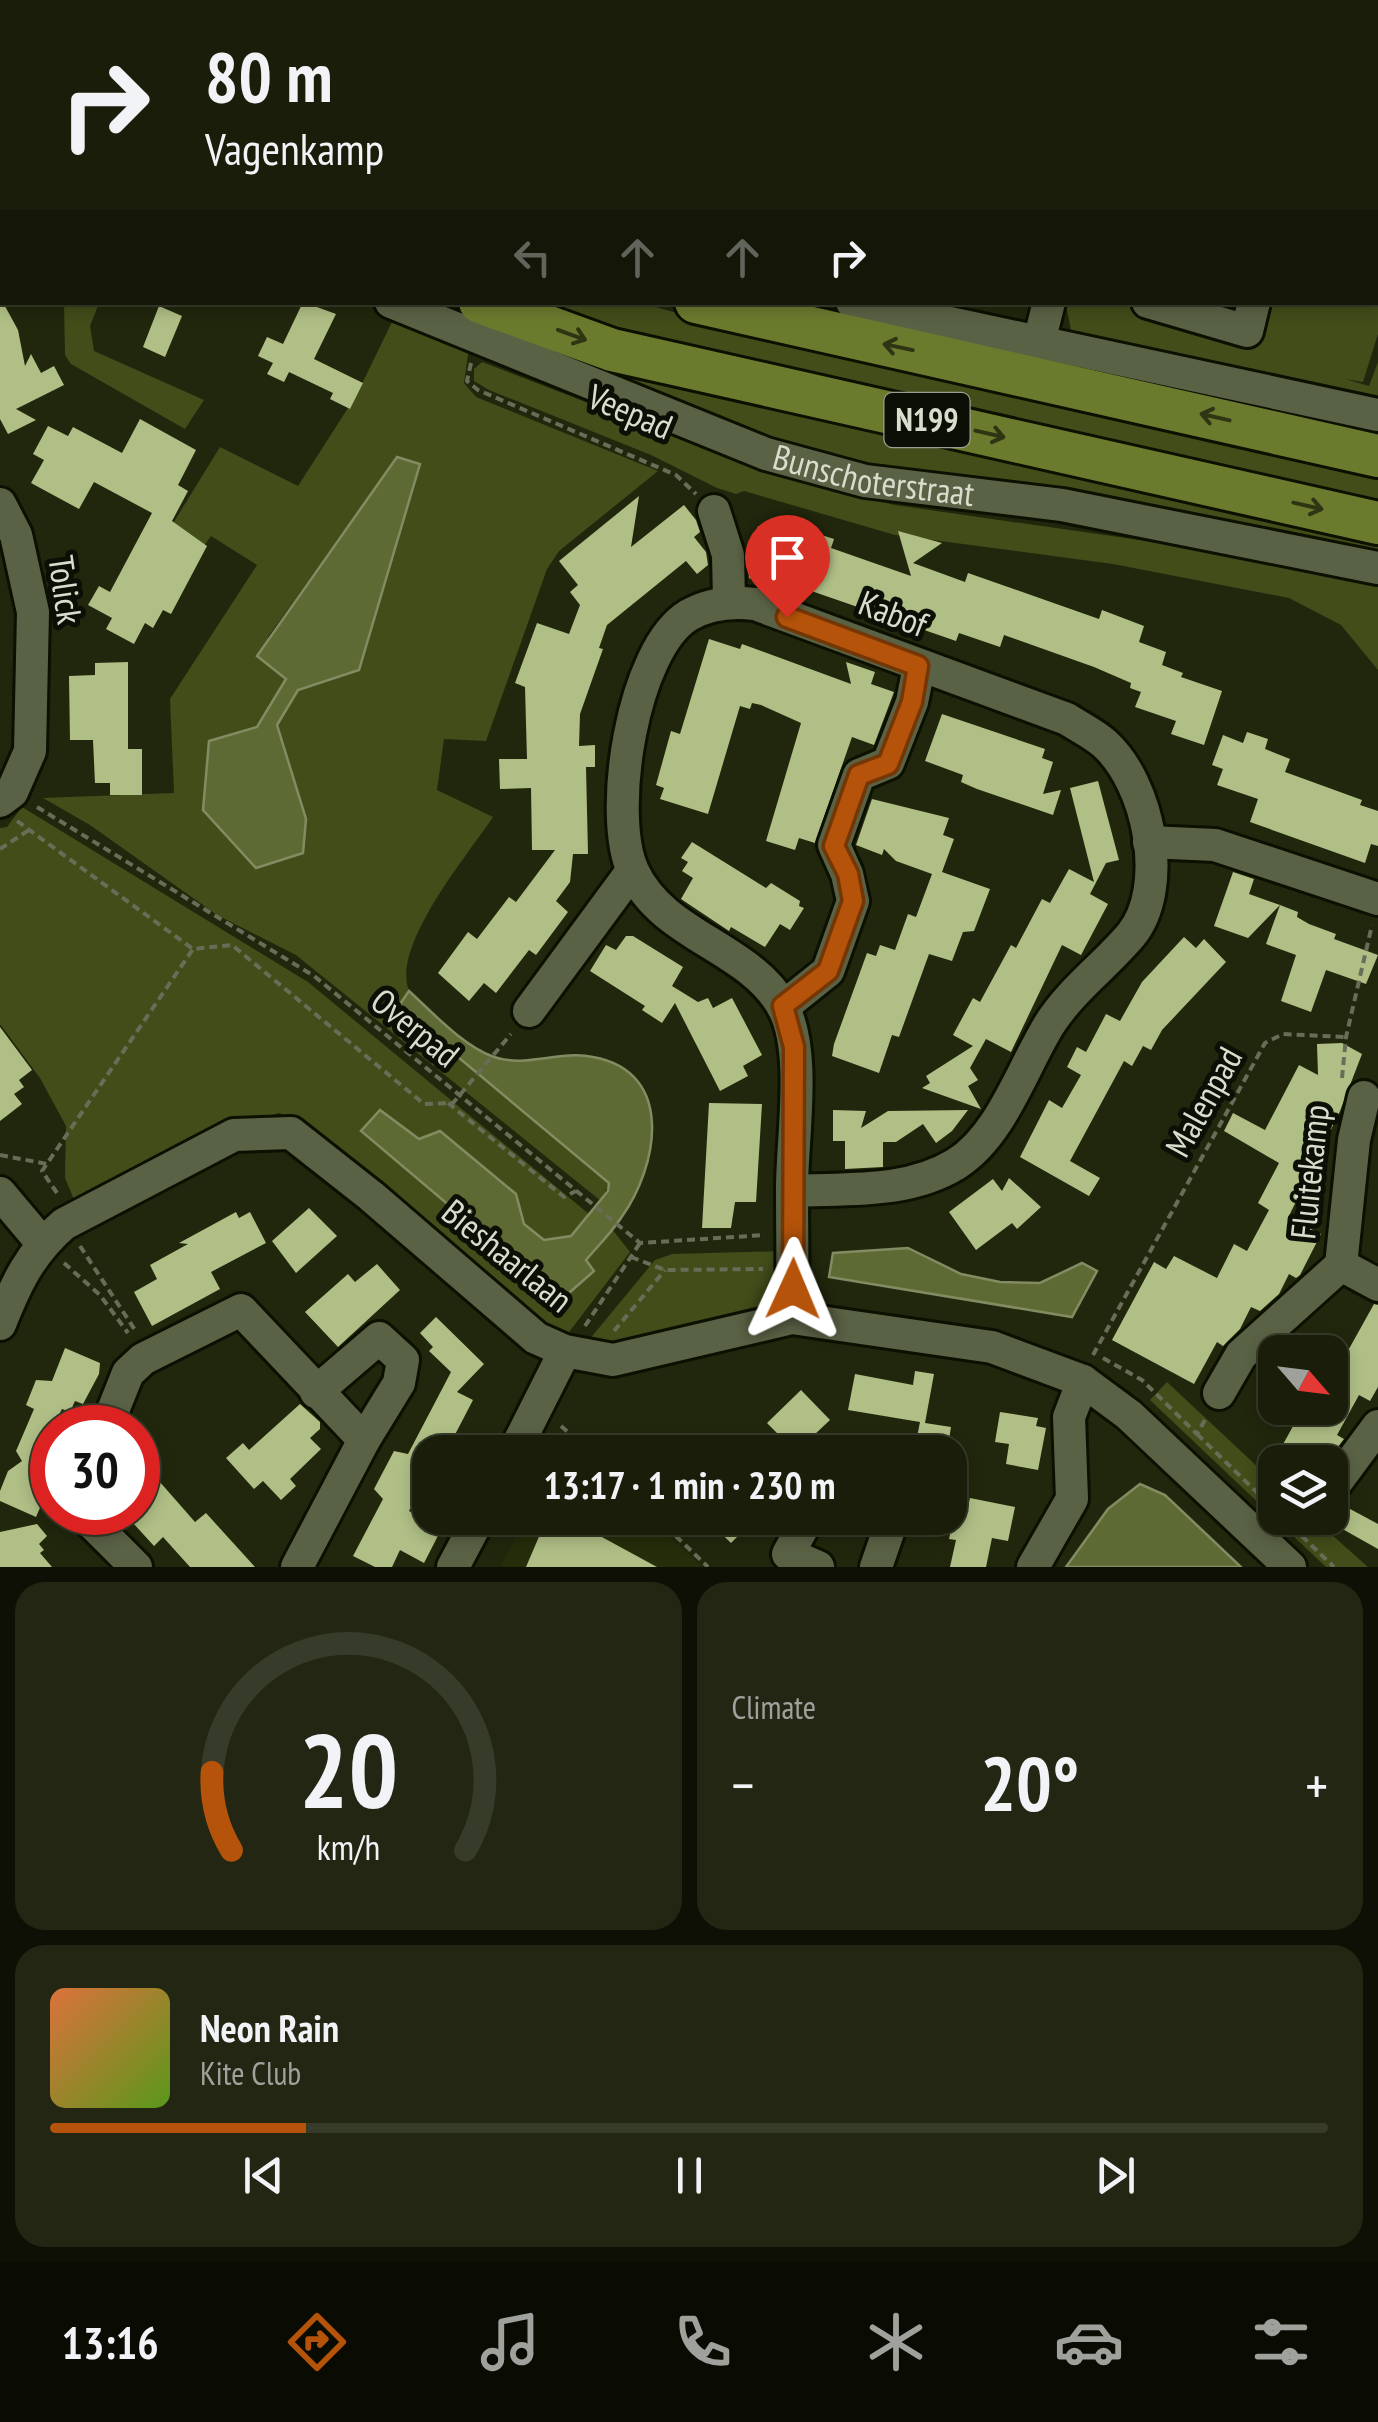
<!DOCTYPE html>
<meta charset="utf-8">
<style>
:root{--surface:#191d09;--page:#222612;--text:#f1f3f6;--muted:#9fa29c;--line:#373b2a;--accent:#b45309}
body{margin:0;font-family:"PT Sans Narrow",sans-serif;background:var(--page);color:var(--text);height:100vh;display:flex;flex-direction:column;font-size:38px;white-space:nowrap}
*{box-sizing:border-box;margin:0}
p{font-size:32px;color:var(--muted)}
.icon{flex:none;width:55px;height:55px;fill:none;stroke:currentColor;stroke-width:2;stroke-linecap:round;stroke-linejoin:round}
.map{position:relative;height:1567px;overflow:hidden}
.sheet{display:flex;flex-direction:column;gap:15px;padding:15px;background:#0e1005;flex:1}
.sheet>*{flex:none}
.hud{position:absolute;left:0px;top:0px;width:1380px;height:305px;box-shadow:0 5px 15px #0003,0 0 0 2px var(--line);background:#191d09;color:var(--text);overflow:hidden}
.needle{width:65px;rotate:118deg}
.fabs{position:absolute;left:1258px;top:1335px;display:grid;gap:20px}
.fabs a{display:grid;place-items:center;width:90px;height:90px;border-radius:20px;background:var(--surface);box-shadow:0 5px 15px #0003,0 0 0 2px var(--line);font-size:50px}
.speed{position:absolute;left:30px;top:1405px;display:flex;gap:20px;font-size:50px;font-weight:700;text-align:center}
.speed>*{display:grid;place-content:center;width:130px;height:130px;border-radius:50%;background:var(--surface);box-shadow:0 5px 15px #0003,0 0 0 2px var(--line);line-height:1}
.speed .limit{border:15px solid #d22;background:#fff;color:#111}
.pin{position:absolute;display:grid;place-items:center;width:85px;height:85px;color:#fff;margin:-102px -42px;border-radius:50% 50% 50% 0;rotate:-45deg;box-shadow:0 0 10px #0007}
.pin .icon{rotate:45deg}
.me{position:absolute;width:110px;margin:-55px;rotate:1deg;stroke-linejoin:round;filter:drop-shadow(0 0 8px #0008)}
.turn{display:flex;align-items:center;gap:35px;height:210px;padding:0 40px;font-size:45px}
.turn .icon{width:130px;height:130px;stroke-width:2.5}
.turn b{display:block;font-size:70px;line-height:85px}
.lanes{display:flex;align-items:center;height:95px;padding:0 40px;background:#0003;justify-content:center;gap:50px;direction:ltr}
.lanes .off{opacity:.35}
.big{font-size:75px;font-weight:700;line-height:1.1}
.sheet .widget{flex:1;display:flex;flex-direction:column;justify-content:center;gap:15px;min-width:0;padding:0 35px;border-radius:30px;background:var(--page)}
.sheet .dial{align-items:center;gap:0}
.dial svg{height:260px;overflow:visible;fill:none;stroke:var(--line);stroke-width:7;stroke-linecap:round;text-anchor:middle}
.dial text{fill:var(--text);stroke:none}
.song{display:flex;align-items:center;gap:30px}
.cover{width:120px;height:120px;border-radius:15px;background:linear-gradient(135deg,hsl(20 70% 55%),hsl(90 70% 35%))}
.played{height:10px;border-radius:5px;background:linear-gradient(90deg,var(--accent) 20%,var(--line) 20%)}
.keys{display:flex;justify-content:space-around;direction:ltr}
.heat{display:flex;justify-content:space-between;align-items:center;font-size:55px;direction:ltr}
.sheet .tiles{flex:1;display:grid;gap:15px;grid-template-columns:1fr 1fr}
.widget:last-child{grid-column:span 2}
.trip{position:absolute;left:412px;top:1435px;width:555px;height:100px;border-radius:30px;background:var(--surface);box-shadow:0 5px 15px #0003,0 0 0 2px var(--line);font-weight:700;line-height:100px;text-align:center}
.menu{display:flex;height:160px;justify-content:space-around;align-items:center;background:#0a0c04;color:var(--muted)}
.menu .icon{width:70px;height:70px}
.menu .selected{color:var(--accent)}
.menu b{font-size:45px;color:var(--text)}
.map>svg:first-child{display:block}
.built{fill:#252d0a}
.green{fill:#424d1a;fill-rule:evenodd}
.water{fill:#5d6a34;stroke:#828c62;stroke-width:2.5}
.building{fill:#b0bf86}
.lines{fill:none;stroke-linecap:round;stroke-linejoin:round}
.minor-casing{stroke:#0b1000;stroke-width:38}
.major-casing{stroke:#0b1000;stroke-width:48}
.path{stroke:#686d57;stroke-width:4;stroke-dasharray:8 5;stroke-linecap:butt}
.minor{stroke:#5a6245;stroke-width:32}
.major{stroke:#6b7b2e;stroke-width:42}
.oneway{stroke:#2d3513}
.route-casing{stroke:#753606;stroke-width:25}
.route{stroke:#b45309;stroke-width:18}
.labels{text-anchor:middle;stroke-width:10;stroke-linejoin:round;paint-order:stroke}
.shield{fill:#0c0f05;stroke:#9b9f91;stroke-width:2.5}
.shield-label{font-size:32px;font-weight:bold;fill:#d8ddcd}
.street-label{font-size:35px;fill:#d8ddcd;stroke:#0c0f05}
</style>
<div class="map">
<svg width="1378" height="1567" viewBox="0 0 1378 1567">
<rect width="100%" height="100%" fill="#21270c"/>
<path class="built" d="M527,1518h123l52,49h-202z"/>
<g class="green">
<path d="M644,0h734v334l-15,48 -18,-3 24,7 9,-24v43l-306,-70 -5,-25 -36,-7 347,-1v-300z"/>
<path d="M64,303h35l-9,23 4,25 110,49 -19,29 -114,-65 -6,-9z"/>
<path d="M531,303h110l203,56 534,115v32l-763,-175z"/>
<path d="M393,320l76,28 -5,35 12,14 182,74 -99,80 -12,18 -61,172 -42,-2 -7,51 56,27c-26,39 -102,129 -84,174l-11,15 211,178 -8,17 -305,-246 -79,-40 -127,-90 -47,-27 131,-5 -4,-94 87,-134 -46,-29 -10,14 -29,-25 48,-78 78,39 59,-92zM396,458l24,6 -61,205 -61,21 -21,35 29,94 -103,-9 6,-69 48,-14 29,-48 -18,-42z"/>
<path d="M557,354l821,183v15l-505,-83 -88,-23z"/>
<path d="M482,362l246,95 110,35 57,13 328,47 155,34v84l-37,-45 -52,-27 -176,-34 -218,-29 -151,-44 -8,3 -19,-6 -66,-33 -162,-65 -15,-9v-12z"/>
<path d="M22,807l286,175 281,232 -18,22 -27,4 -20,-16 -8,-30 -76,-63 120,168 33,-27 -7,-12 26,-31 18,23 -67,88 -29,-18 -198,-177 -18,-14 -39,-18 -89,32 -115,57 -10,-24 1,-52 -26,-48 -40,-54v-196l7,-1z"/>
<path d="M786,1251l-5,62 -137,30 -60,3 71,-86 17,-6z"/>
<path d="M1167,1382l108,101v35h38l55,49h-42l-176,-167z"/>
</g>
<g class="water">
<path d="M397,457l23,7 -61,206 -61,20 -21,35 29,94 -3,34 -47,15 -53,-58 6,-69 48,-14 29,-48 -29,-23z"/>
<path d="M409,991c23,21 54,55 85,66 32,11 66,-7 99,0 83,15 65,110 28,161 -10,15 -23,28 -35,42l8,11 -33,29 -200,-169 19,-21 39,29 21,-8 76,63 8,30 20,16 27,-4 37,-45 1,-8 -211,-176z"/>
<path d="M908,1248l53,26 39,8 40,1 42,-20 15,8 -25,46 -243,-40 4,-24z"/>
<path d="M1140,1484l25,11 76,72h-175l42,-58z"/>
</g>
<g class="building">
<path d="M0,297l18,33 7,36 6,-12 10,19 13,-7 10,19 -48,24 20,11 -28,14 -8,-15z"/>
<path d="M303,302l33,12 -22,45 49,24 -13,26 -20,-10 3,-6 -44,-21 -5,10 -17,-8 6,-11 -15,-7 9,-19 16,7z"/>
<path d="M159,306l23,10 -17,41 -22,-10z"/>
<path d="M140,419l56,31 -18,35 10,6 -16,30 35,25 -36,68 -8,-4 -10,18 -8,-5 -11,21 -28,-15 6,-11 -24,-13 11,-19 11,6 42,-79 -58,-31 -15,27 -48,-26 13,-23 -11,-6 15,-28 20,10 5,-9 49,26z"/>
<path d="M639,496l-8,51 53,-42 12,15 4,12 -6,5 12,15 2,13 -11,9 -11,-13 -79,64 -8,23 4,1 -23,65 -1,32 16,-1v22h-9l2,87h-15l-3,28 -14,19 12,11 -32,43 -7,-5 -33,43 -12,-10 -15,18 -31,-28 30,-41 9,7 32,-42 7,5 39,-52h-23l-1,-62 -31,1 -1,-30h28l-2,-72 -10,-4 22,-60 32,11 11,-29 -10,-13 8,-7 -19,-24z"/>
<path d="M758,526l50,18 4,-12 22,7 -3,9 80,28 -13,-45 44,12 -29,20 52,19 3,-9 131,46 3,-9 42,16 -5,16 27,10 -4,13 21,8 -2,4 41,14 -18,54 -33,-11 5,-13 -41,-14 6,-15 -11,-4 1,-5 -37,-16 -90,-32 -4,12 -41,-14 -3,8 -162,-56 -2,9 -43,-16 -1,-22z"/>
<path d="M709,639l31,10 2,-5 109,40 -5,-22 29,10 -4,12 23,8 -20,53 -22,-8 -37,106 -16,-5 -4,12 -29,-9 35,-118 -40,-18 -9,-2 -2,6 -10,-3 -32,108 -48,-15 4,-11 -8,-3 15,-54 9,3z"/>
<path d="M128,662v87h14v46h-32v-12h-15l-2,-43h-23l-1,-64 26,-1v-12z"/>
<path d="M942,714l103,35 -3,9 11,4 -10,32 18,-4 -8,25 -76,-26 -16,-7 2,-7 -38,-14z"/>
<path d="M1247,732l21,7 -3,10 25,10 -5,13 77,28 -2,5 18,6v35l-7,-2 -6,19 -115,-41 8,-23 -41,-14 6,-16 -11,-4 11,-30 20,8z"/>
<path d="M1098,781l21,79 -13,3 -16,31 18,10 -27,51 -19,-10 -51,107 -25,-13 -16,29 8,12 -10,6 13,23 -59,-21 8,-5 -4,-7 47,-30 -20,-11 20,-37 7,4 31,-57 5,3 26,-49 8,4 19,-34 25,13 -24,-94z"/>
<path d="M872,799l77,19 -6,17 11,4 -12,33 48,17 -16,42 -11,1 -11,29 -23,-7 -30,83 -7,-2 -13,38 -47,-17 2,-12 33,-91 9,3 4,-11 15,5 13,-36 8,3 16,-43 -36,-13 -12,-12 -2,6 -26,-10z"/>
<path d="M692,842l74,46 5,-5 29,18 -1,5 5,2 -14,22 -10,-6 -15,23 -34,-20 -2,4 -48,-32 12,-21 -11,-7 6,-9 -7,-4z"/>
<path d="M1233,872l21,7 -5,15 31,11 18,7 -1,5 12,7 27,10 -2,5 44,16 -12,29 -40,-14 -15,42 -30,-11 15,-46 -30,-11 14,-39 -32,33 -34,-12z"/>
<path d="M626,936h7l50,31 -11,19 26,16 10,-4 5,10 19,-10 30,57 -19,11 5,10 -28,15 -45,-88 -13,20 -20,-13 3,-4 -55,-35 16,-26 10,5z"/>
<path d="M1184,937l12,11 8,-9 22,23 -64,68 -11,20 -8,-4 -11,20 -8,-5 -54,100 30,17 -11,18 -69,-39 29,-57 13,8 19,-33 -14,-8 10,-20 9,5 20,-38 14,7 22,-39z"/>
<path d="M0,1027l32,43 -13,10 5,7 -10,7 8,10 -22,17z"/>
<path d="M1342,1043l20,11 -22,57 -52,107 33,16 -21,41 -4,3 -7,-4 -10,20 -19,17 -9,-4 -11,22 -17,17 -6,-4 -23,42 -82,-44 42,-78 12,7 8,-13 43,22 17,-34 13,7 22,-41 -11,-7 21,-40 -55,-32 9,-18 32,17 34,-65 19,10 -1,-31z"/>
<path d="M709,1103l53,1 -6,98h-21l-4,26h-29z"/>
<path d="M833,1110l33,1 -5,17 27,-17 80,-1 -16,21 -16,12 -13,-19 -27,18h-13v25l-38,2v-28h-12z"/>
<path d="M1009,1178l32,29 -24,22 -5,-6 -36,27 -27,-38 44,-33 9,12z"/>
<path d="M309,1208l28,28 -41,37 -24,-32z"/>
<path d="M236,1212l3,6 11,-6 16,31 -55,29 9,17 -68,37 -18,-34 23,-13 -7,-14 38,-21 -9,-1z"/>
<path d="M377,1264l23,26 -62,57 -33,-35 43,-38 7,8z"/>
<path d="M1374,1304l4,1v82l-8,14 -11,-6 -22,40 7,4 -18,23h-40l-10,-5 27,-49h27v-25z"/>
<path d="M436,1317l48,47 -27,28 16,8 -26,50 -6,-3 -3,5h-8v17l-21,42 33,17 -18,35 -24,-13 -8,17h-17l-22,-11 30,-57 -9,-10 20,-38 14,3 43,-82 -22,-21 4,-4 -13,-14z"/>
<path d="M65,1348l35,15 -1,11 -16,30 -8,-3 -5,11 -8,-3 -10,19 -7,19 7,3v30l-16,37 -36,-16v-10l8,-20 14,-10 -6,-10 18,-42 -8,-4 10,-25 16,1z"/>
<path d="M915,1371l19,3 -9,49 26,4 -4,25h-33l6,-30 -72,-12 7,-36 58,11z"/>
<path d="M801,1390l29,30 -34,32h-28l14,-14 -15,-15z"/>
<path d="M300,1404l20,18v7l-10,9 11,11 -31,30 6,7 -15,14 -18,-19 -9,8 -28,-31 17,-15 6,7z"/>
<path d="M1000,1412l38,6 -2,8 10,2 -8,42 -32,-6 3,-20 -14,-2z"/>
<path d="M152,1473l43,49 11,-9 49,54h-65l-27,-30 -9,9 -31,-34h15v-25z"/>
<path d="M970,1498l45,9 -7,34 -16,-3 -6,29h-36l6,-27 -7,-1 5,-23 11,3z"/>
<path d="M1330,1503h9l39,21v25l-48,-27z"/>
<path d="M547,1518h12l18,9 1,-3 79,43h-131z"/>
<path d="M705,1518h51l-25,25z"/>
<path d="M37,1524l10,12 -8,8 5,6 -4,3 12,14h-52v-35z"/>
</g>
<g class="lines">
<defs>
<g id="minor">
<path d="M1145,2l1,-2"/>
<path d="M0,21l2,1"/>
<path d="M0,160l2,1"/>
<path id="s1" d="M391,302l375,152 99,27 197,24 316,63"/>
<path d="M852,302l526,113"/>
<path d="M1148,302l99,29 7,-29"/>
<path d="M1039,342l10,-40"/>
<path d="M0,504l16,31 17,77 -3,139 -18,41 -12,9"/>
<path d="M714,511l14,44 1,45"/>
<path d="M1149,842l66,3 163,54"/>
<path d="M783,1007l45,-36 25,-70 -6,-27 -13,-29 25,-70 29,-12 24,-61 7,-35"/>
<path d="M529,1011l103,-140"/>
<path d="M792,1191c55,-3 115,3 164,-27 45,-28 66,-95 93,-139 22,-35 55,-58 82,-90 39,-48 18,-151 -26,-191 -11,-10 -26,-17 -38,-25l-312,-115c-24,-3 -45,-1 -66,11 -57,34 -82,200 -56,256 30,66 116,75 150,136 24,44 9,131 9,181 0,43 1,86 0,130"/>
<path d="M0,1193l42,50"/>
<path d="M1341,1265l37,20"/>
<path d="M0,1324c16,-40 30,-71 64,-100l170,-89 57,-2 80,63 165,142 29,13 48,9 179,-42 200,29 91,34 46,34 161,152"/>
<path d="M316,1392l63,-54 24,22 -4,23 -35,57"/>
<path d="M1219,1393l22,-38 100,-90 13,-125 10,-43"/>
<path d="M106,1428l22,-55 15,-14 98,-49 123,130 -67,127"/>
<path d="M514,1452l51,-101"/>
<path d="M1335,1484l43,-58"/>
<path d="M81,1512l55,55"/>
<path d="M808,1518l-20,36 30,13"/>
<path d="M453,1567l26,-49"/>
<path d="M876,1567l17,-49"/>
<path d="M1033,1567l39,-68 -3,-82 14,-36"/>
</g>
<g id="major">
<path d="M0,68l2,1"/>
<path d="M0,130l2,1"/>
<path d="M480,302l132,48 766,173"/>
<path d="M696,302l682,154"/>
</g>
</defs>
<use href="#minor" class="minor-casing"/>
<use href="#major" class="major-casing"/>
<g class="path">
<path d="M965,0v2"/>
<path d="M1067,0l2,2"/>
<path d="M471,363l-4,18 11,9 198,85 20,19"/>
<path d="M37,807l277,169 326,267 125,-8"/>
<path d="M17,821l176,128 39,-4 192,159 29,-1 58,-69"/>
<path d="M0,849l29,-19"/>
<path d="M1342,1078l4,-41 26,-112"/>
<path d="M448,1103l116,94 12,-6"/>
<path d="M0,1155l47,9"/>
<path d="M57,1193l-15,-22 151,-222"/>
<path d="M80,1246l55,84"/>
<path d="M631,1257l34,13 98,-1"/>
<path d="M64,1263l36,32 28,38"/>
<path d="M585,1326l55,-83"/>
<path d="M614,1331l51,-61"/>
<path d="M1093,1355l172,-312 18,-9 63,3"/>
<path d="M1103,1358l39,22 55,54 9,-16"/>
<path d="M561,1426l29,26"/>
<path d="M1197,1434l78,76"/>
<path d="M657,1518l51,49"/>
<path d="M1283,1518l51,49"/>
<path d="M1302,1536l11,-18"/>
</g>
<use href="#minor" class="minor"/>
<use href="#major" class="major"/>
</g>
<defs><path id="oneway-shaft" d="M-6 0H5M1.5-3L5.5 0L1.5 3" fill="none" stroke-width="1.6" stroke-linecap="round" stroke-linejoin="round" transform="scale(2.5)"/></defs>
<g class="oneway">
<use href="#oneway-shaft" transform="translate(572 335) rotate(20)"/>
<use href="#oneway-shaft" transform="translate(898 347) rotate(-168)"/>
<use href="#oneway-shaft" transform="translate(1215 417) rotate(-167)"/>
<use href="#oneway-shaft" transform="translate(990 434) rotate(13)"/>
<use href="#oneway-shaft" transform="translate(1308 506) rotate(13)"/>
</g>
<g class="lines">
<defs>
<path id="route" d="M787,617l131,49 -6,36 -24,62 -29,11 -25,71 14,28 5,27 -25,70 -45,35 11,41 -1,242"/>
</defs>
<use href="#route" class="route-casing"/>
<use href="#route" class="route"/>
</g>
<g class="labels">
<rect class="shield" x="884.5" y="393" width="85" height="54" rx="8"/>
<g class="shield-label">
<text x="927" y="431">N199</text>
</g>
<g class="street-label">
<text transform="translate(630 412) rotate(23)" y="12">Veepad</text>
<text dy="12" stroke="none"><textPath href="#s1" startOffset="515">Bunschoterstraat</textPath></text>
<text transform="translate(65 590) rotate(82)" y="12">Tolick</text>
<text transform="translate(893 614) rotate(21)" y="12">Kabof</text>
<text transform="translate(415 1028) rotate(39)" y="12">Overpad</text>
<text transform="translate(1204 1102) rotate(-61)" y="12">Malenpad</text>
<text transform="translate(1310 1172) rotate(-84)" y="12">Fluitekamp</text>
<text transform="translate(507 1256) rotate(39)" y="12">Bieshaarlaan</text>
</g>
</g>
</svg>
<div class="fabs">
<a><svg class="needle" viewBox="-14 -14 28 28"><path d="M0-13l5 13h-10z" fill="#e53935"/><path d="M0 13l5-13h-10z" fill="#9fa29c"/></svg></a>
<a><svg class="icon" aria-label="layers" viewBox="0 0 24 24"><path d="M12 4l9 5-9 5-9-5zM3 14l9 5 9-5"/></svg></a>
</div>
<div class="speed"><div class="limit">30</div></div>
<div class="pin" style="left:787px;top:617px;background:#d93025"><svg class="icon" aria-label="arrive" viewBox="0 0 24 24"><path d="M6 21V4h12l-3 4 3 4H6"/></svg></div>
<svg class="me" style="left:793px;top:1289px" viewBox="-20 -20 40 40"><path d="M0-17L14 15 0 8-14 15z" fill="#b45309" stroke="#fff" stroke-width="4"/></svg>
<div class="trip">13:17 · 1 min · 230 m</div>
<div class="hud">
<div class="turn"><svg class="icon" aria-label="right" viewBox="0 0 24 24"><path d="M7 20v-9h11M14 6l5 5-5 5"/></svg><div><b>80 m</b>Vagenkamp</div></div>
<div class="lanes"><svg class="icon off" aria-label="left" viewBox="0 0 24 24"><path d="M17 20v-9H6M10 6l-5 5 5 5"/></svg><svg class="icon off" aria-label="ahead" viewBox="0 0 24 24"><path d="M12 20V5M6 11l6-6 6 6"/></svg><svg class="icon off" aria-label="ahead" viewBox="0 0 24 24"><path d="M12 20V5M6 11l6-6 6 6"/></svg><svg class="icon" aria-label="right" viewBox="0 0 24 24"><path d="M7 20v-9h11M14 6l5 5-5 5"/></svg></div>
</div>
</div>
<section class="sheet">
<div class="tiles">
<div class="widget dial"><svg viewBox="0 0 100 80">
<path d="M14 69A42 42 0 1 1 86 69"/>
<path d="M14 69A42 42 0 0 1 8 45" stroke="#b45309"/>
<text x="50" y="56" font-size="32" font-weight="700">20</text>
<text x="50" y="72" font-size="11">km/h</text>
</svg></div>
<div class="widget"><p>Climate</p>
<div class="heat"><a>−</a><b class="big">20°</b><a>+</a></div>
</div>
<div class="widget">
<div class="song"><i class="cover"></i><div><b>Neon Rain</b><p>Kite Club</p></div></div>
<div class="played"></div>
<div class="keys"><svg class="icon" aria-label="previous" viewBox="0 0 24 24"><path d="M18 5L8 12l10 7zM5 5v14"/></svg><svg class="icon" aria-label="pause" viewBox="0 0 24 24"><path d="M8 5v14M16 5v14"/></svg><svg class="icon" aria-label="next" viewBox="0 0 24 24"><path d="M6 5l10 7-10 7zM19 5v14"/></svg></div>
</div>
</div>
</section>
<nav class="menu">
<b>13:16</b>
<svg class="icon selected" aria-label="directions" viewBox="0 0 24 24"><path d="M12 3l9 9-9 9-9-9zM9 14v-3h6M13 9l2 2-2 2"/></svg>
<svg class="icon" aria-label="music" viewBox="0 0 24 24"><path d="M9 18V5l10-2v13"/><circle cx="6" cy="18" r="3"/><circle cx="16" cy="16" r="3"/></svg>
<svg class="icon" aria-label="phone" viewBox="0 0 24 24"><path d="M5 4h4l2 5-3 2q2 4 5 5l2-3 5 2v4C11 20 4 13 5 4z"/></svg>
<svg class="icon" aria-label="climate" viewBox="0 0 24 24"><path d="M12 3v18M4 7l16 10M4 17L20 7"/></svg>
<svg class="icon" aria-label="car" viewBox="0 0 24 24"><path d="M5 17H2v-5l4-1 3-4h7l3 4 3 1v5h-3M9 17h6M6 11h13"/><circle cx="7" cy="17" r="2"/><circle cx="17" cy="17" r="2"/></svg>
<svg class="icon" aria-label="filters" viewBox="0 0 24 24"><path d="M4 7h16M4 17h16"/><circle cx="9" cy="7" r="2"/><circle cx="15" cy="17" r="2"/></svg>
</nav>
